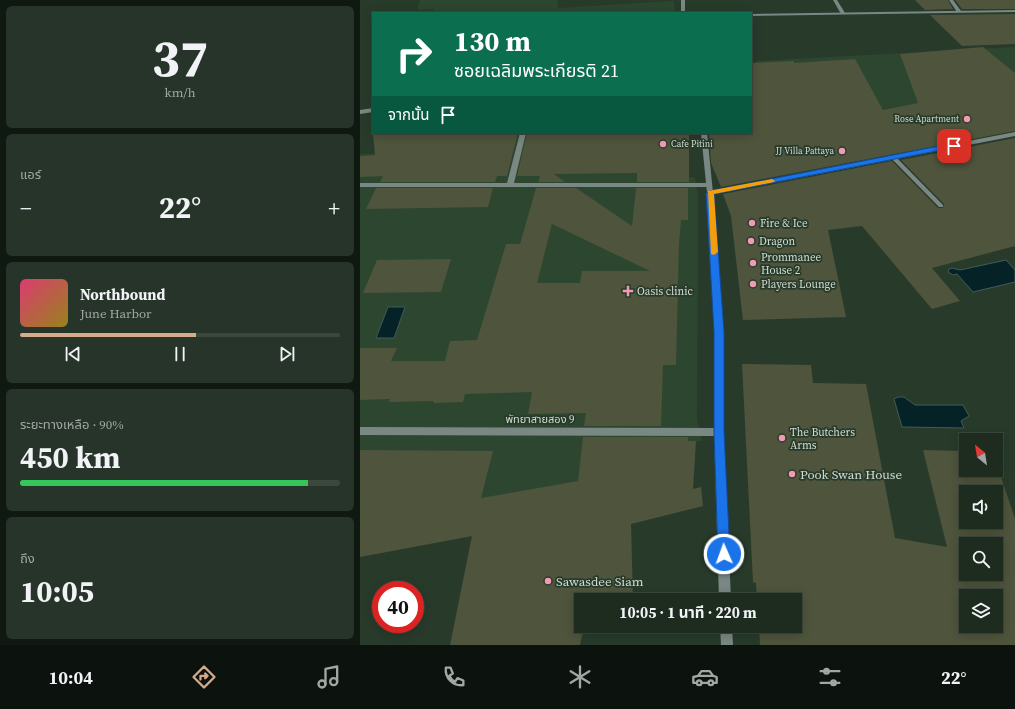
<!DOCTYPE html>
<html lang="th">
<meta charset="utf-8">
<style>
:root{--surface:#1e2c20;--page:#263429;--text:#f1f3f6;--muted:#a1a7a5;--line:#3c483e;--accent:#d6ab8b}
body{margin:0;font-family:"Source Serif 4","Noto Sans Thai",serif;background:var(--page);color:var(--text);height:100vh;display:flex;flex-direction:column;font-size:15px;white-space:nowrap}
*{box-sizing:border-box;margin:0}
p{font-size:13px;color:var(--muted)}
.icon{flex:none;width:22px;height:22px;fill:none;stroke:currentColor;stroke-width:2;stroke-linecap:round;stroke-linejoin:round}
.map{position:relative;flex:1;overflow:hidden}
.drawer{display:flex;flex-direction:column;gap:6px;padding:6px;background:#101812;width:360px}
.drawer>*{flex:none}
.guide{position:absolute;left:12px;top:12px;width:380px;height:122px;border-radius:0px;box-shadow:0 2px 10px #0003,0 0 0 1px var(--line);background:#0b6e4f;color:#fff;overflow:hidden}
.needle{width:26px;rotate:330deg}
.controls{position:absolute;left:599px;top:433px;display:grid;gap:8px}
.controls a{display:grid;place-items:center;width:44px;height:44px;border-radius:0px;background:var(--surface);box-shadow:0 2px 10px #0003,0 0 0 1px var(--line);font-size:20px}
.speed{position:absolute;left:12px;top:581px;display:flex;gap:8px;font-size:20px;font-weight:700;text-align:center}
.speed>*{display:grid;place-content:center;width:52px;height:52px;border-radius:50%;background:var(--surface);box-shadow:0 2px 10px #0003,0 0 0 1px var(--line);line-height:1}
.speed .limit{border:6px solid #d22;background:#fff;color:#111}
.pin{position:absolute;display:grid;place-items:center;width:34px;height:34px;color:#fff;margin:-17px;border-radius:8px;box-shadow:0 2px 6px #0006}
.me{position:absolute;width:44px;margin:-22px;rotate:358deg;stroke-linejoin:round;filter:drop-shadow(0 0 3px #0008)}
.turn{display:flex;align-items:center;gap:14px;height:84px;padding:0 16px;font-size:18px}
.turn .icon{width:52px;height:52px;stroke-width:2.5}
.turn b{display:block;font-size:28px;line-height:34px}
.then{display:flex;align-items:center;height:38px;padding:0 16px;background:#0003;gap:8px;font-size:15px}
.big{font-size:30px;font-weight:700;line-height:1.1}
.drawer .tile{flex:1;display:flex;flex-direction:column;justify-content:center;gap:6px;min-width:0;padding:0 14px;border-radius:6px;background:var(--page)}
.drawer .dial{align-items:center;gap:0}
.dial b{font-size:52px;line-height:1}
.song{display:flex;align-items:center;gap:12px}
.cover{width:48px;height:48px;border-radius:6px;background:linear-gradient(135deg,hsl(340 70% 55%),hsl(50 70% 35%))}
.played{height:4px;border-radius:2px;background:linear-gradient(90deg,var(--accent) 55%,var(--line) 55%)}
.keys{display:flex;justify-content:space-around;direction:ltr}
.heat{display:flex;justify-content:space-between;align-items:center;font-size:22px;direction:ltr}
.charge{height:6px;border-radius:3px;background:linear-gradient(90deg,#34c759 90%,var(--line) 0)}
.trip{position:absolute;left:214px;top:593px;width:228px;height:40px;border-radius:0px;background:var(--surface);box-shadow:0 2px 10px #0003,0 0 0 1px var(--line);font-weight:700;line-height:40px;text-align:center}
.tabs{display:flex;height:64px;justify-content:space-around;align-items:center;background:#0c120d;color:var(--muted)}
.tabs .icon{width:28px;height:28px}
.tabs .selected{color:var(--accent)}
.tabs b{font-size:18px;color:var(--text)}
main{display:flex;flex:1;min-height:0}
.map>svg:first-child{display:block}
.built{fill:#2d4630}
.water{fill:#052327;stroke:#425a5a}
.building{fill:#4f543c;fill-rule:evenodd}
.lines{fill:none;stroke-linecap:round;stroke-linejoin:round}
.service{fill:#7a8884;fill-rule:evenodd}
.minor{fill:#7a8884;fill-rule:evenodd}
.tertiary{fill:#7a8884;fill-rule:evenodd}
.route{fill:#1a73e8;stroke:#114b97}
.slow{fill:#f59e0b}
.poi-dot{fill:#f09ab4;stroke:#283b2b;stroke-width:1.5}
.labels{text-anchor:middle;stroke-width:3.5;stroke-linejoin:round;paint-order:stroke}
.far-poi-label{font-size:9px;fill:#d0dcd1;stroke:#283b2b;text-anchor:end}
.poi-label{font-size:11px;fill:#d0dcd1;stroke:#283b2b;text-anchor:start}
.street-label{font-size:11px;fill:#d0dcd1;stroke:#283b2b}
.near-poi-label{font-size:13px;fill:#d0dcd1;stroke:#283b2b;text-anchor:start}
</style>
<main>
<section class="drawer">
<div class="tile dial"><b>37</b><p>km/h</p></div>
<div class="tile"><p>แอร์</p>
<div class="heat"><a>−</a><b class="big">22°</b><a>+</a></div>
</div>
<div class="tile">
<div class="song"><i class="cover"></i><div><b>Northbound</b><p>June Harbor</p></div></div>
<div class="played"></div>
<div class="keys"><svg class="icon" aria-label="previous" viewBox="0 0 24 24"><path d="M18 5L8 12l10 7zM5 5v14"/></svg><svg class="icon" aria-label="pause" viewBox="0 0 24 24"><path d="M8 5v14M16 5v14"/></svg><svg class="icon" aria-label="next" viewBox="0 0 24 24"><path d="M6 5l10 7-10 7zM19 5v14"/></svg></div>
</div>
<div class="tile"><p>ระยะทางเหลือ · 90%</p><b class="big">450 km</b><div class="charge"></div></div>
<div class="tile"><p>ถึง</p><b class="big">10:05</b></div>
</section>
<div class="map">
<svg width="655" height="645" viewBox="0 0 655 645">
<rect width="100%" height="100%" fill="#283b2b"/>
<g class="built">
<path d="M60,0h137l1,8 116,-7 1,12h-242l1,-4 -17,1z"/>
<path d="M655,47v46l-120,28 -127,-16 -12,-44z"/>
<path d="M73,133h209v45l53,-1 3,20 -1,222 5,22 -51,2 -28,65 -263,49v-403l58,-2z"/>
</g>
<g class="water">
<path d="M646,260l9,10v12l-42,10 -16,-18 -4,1 -5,-3 1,-3 3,-1 8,2z"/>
<path d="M28,307h17l-11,31h-18z"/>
<path d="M538,397h6l11,8h48l6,11 -8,5 3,7 -62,-1 -8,-28z"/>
</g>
<g class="building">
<path d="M555,0h33l5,9 -28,1z"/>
<path d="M595,0h60v9h-53z"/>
<path d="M655,14v30l-53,2 -32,-31z"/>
<path d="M623,47l32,26v58l-294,56 -10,-24 -2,-30h42v-70l43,-2v2l61,-4 28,51 35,-7 -18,-49z"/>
<path d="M13,133h145l-11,43h-10l-2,6h-115l3,-6 -23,1v-21l15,-1z"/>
<path d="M167,133h162v49h-52v-9l-83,1 11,8h-27l2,-6h-23z"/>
<path d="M655,138v108l-83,22 28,33 -28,8 -70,-83 -34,4 18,87 -103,3 -12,-104 -8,-22 169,-33 46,47h5l1,-4 -43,-44z"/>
<path d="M16,188h117l-5,19 -122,2z"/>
<path d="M176,188h40l56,38 4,-38h52v32h-7l-2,24 -3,121h-13l-2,61h-77l2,-13 -58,1 4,-22 -67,2 -2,8 -30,1 1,-2 -45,1 1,-3 -30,1v-52h37l-6,13h54l5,-20 27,-1 29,-96h14zM192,224l98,47h-68l-2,12h-43z"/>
<path d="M91,259l-10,33 -78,1 14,-33z"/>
<path d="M382,364l69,1 2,18 53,1 29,154 52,9 -24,-97 43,1v19h30v-8l19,57v126h-255l-1,-19h36v-26h-38l-1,-17 -3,-1zM606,492h30v30h-30zM606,544h30v30h-30zM606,596h30v30h-30z"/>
<path d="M223,437h105v4h8l-3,48 8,-2 2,19 -72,18 2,76h-52v26h9l-6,1 -4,18h-130l22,-109 -112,21v-107l133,1 -12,47 97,-17z"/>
</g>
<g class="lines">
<g class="service">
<path d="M473,0h4l8,13v1h-4z"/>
<path d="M589,0h4l8,11v1h-4z"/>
<path d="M160,133h6l-12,50h195l3,2 -3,2h-349v-4h147z"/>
<path d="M533,155l2,1 48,49v2h-4l-48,-49 -1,-1z"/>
</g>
<g class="minor">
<path d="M655,10v2l-264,4v-2z"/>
<path d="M13,108v4l-13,2v-4z"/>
<path d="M655,132v4l-305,59 -3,-2 3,-2z"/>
<path d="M0,427l359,1 3,1 2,3 -2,3 -3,1 -359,-1z"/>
</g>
<g class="tertiary">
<rect x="321" y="0" width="4" height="13"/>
<path d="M341,133h6l6,60 10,139 1,100 7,168h-12l-5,-168 1,-100 -8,-139z"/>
<path d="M360,626h12l1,19h-12z"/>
</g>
</g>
<path class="route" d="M594,143l3,1v3l-243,47 10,138v100l6,122 -2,4 -4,2 -5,-2 -1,-4 -4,-122v-100l-8,-139 4,-2z"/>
<path class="slow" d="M412,179l3,2 -1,1 -60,12 4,58 -4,3 -3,-1 -3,-63z"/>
<g class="poi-dot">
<circle cx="607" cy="119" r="4"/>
<circle cx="303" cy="144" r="4"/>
<circle cx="482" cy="151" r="4"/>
<circle cx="392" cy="223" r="4"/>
<circle cx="391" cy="241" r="4"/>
<circle cx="393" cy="263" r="4"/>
<circle cx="393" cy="284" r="4"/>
<path d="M266 285h4v4h4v4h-4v4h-4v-4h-4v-4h4z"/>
<circle cx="422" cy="438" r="4"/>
<circle cx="432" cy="474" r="4"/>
<circle cx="188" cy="581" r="4"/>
</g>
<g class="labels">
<g class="far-poi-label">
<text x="599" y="122">Rose Apartment</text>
<text x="311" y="147" text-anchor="start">Cafe Pitini</text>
<text x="474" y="154">JJ Villa Pattaya</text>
</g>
<g class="poi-label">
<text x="400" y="227">Fire &amp; Ice</text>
<text x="399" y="245">Dragon</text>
<text x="401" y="261">Prommanee<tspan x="401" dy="13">House 2</tspan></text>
<text x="401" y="288">Players Lounge</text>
<text x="277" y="295">Oasis clinic</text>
<text x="430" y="436">The Butchers<tspan x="430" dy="13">Arms</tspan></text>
</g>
<g class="street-label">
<text x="180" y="423">พัทยาสายสอง 9</text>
</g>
<g class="near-poi-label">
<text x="440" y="479">Pook Swan House</text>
<text x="196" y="586">Sawasdee Siam</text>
</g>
</g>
</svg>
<div class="controls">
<a><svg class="needle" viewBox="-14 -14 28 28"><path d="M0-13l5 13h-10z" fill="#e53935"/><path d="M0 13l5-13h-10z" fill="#a1a7a5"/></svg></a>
<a><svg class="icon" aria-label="sound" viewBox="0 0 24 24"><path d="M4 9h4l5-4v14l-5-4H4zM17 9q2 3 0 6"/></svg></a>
<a><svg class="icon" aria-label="search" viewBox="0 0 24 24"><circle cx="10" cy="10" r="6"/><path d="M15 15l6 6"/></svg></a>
<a><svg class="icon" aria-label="layers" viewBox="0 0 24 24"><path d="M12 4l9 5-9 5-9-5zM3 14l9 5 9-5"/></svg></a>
</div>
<div class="speed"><div class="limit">40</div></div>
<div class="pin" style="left:594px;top:146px;background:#d93025"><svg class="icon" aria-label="arrive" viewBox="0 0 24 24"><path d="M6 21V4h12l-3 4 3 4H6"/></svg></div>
<svg class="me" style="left:364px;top:554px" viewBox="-20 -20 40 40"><circle r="17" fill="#1a73e8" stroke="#fff" stroke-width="3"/><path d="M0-11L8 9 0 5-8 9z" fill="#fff"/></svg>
<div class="trip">10:05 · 1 นาที · 220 m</div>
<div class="guide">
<div class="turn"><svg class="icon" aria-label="right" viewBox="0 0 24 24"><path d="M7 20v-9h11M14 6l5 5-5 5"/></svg><div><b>130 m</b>ซอยเฉลิมพระเกียรติ 21</div></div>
<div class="then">จากนั้น<svg class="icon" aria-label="arrive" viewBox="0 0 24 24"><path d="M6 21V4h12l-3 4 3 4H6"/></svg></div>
</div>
</div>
</main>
<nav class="tabs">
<b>10:04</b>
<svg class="icon selected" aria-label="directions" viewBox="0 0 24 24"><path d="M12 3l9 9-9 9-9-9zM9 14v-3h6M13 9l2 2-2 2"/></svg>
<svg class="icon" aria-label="music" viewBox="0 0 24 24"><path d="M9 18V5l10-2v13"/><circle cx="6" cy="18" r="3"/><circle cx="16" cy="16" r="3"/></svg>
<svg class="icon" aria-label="phone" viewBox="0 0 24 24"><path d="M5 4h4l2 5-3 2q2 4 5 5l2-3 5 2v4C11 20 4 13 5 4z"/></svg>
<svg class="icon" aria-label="climate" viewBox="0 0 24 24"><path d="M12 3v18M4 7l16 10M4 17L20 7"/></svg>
<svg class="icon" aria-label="car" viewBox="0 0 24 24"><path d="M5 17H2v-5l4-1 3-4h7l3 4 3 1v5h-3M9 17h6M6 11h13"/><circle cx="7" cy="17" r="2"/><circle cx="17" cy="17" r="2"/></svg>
<svg class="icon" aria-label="filters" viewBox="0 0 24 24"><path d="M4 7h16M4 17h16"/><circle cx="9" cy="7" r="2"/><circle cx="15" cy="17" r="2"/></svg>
<b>22°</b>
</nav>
